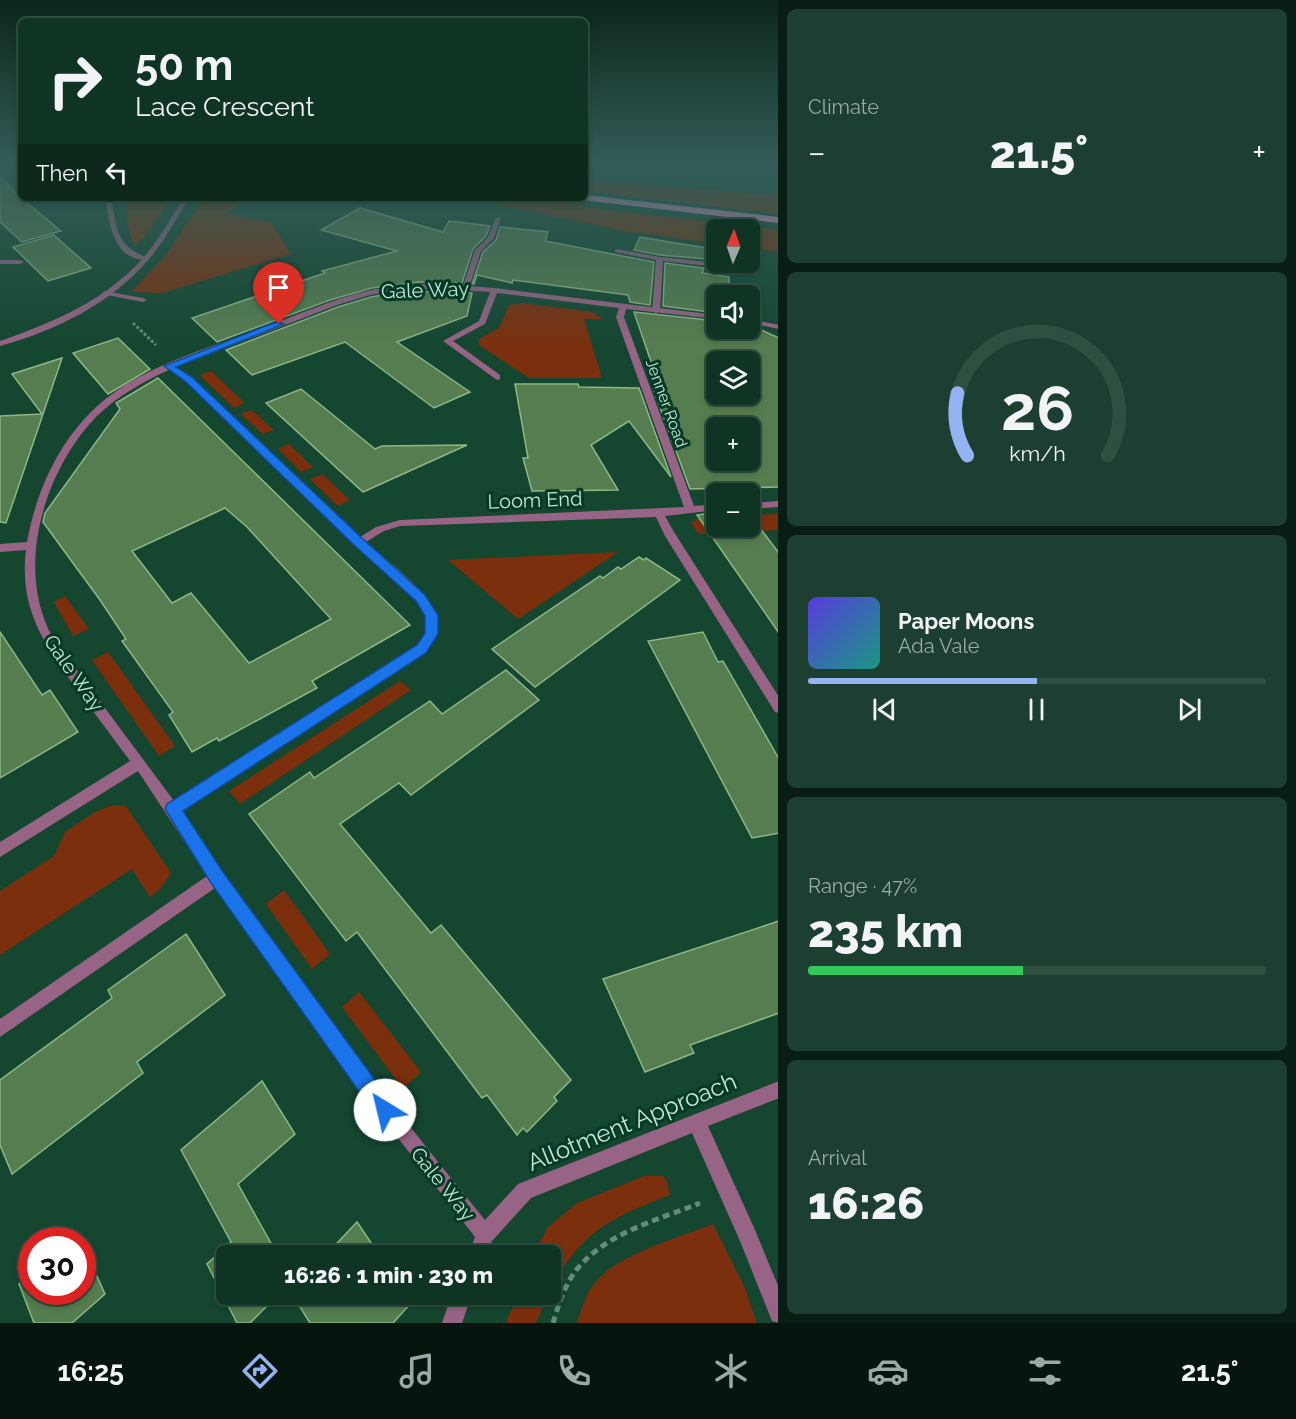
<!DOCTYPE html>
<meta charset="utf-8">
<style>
:root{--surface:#0f3424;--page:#1d3f31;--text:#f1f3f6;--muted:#9baaa6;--line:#2f4f41;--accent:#95b2f1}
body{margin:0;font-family:Raleway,sans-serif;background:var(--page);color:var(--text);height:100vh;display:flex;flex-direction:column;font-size:22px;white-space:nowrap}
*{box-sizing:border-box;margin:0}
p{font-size:20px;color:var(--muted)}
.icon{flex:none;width:33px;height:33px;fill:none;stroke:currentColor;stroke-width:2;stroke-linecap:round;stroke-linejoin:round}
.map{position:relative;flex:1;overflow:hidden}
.details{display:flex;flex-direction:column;gap:9px;padding:9px;background:#081d14;width:518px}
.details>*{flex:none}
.banner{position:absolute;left:18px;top:18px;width:570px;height:183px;border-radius:9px;box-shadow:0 3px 9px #0003,0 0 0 2px var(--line);background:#0f3424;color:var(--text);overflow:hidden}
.needle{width:39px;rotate:2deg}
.buttons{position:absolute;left:706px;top:219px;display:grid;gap:12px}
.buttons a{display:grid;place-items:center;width:54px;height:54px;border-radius:9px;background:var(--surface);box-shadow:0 3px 9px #0003,0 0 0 2px var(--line);font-size:30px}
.speed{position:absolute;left:18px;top:1227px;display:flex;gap:12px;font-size:30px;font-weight:700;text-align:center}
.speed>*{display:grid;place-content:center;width:78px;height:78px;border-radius:50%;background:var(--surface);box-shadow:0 3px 9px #0003,0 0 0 2px var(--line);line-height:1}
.speed .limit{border:9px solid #d22;background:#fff;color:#111}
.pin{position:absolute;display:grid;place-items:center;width:51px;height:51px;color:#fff;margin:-62px -26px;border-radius:50% 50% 50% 0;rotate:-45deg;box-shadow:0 0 6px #0007}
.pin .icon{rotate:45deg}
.me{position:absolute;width:66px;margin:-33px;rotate:324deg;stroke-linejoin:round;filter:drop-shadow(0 0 4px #0008)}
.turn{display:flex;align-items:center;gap:21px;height:126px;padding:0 18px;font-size:27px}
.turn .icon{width:78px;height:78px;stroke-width:2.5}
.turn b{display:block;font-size:42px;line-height:51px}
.then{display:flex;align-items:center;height:57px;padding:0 18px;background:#0003;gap:12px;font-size:22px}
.big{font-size:45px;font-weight:800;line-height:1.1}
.details .card{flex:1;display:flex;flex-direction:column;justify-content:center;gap:9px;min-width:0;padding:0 21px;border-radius:9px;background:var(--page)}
.details .dial{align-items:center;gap:0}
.dial svg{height:156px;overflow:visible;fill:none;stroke:var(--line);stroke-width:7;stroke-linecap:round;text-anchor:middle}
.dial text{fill:var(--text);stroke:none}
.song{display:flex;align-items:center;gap:18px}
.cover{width:72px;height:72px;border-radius:9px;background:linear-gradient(135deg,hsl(250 70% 55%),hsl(170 70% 35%))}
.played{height:6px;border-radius:3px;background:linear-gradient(90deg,var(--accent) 50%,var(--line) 50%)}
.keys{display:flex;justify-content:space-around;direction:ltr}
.heat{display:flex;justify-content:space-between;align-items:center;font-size:33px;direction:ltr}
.charge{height:9px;border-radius:4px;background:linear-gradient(90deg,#34c759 47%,var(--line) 0)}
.trip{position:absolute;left:216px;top:1245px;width:345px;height:60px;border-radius:9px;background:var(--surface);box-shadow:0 3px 9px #0003,0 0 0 2px var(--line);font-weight:800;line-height:60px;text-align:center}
.menu{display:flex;height:96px;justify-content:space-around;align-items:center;background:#06150e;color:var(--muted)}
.menu .icon{width:42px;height:42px}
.menu .active{color:var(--accent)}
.menu b{font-size:27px;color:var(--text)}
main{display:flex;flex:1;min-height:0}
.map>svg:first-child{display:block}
.green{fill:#7c2f0d}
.building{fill:#567d4f;stroke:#8db786;stroke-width:1.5;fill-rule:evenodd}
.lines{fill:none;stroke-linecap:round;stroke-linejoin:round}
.path-far1{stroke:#648d79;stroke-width:3;stroke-dasharray:3 2;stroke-linecap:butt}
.path{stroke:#648d79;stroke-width:5;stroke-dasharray:7 4.5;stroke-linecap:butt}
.service{fill:#986485;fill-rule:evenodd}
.minor{fill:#986485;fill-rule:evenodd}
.trunk{fill:#f59ad6;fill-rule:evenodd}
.route{fill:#1a73e8;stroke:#114b97;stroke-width:1.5}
.labels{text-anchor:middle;stroke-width:6;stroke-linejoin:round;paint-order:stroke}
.far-street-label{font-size:16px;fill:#c5e4d3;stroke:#053b26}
.street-label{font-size:20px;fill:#c5e4d3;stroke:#053b26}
.near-street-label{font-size:24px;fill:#c5e4d3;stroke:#053b26}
</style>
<main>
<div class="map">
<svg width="779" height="1323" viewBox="0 0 779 1323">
<rect width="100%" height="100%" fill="#144630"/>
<g class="green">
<path d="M585,180l193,15v19l-193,-23z"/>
<path d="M127,198h45l-26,37 -12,12 -7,-24z"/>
<path d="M204,198h41l-17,16 43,8 20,32 -129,39 -31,-1 34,-36z"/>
<path d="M466,198h64l63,10 185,22v22l-28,-4v-18h-33v14l-93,-13z"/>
<path d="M522,303l71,9 9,7h-18l18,59h-73l-50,-33v-6l20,-11 10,-23z"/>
<path d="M211,371l34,32 -11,5 -34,-33z"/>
<path d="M252,410l22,20 -11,4 -22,-20z"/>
<path d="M289,444l24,23 -12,5 -23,-23z"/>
<path d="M322,474l28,26 -12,6 -28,-27z"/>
<path d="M778,514v16l-79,4 -8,-11 8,-5 18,-1v9h33v-11z"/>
<path d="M618,552l-100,67 -70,-59z"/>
<path d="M65,596l24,33 -16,7 -19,-34z"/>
<path d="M108,652l67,94 -16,10 -67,-96z"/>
<path d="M400,681l11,9 -171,114 -11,-13z"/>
<path d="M125,805l46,68 -11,16 -10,8 -18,-28 -132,86v-64l54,-35 11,-24 30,-20 15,-6z"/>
<path d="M284,890l46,64 -18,15 -46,-65z"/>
<path d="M359,992l62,80 -18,17 -61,-82z"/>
<path d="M644,1176h19l4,5 3,14c-58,22 -90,37 -119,94l-1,-33 -17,-1 15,-28 29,-24z"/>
<path d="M713,1224l31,62 13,37h-180c5,-16 10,-33 22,-45 25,-25 81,-41 114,-54z"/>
<path d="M517,1295h31l-12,28h-30z"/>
</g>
<g class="building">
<path d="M0,177l21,21 40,33 -39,11 -22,-20z"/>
<path d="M360,208l83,24 6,-11 41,5 -4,10 -13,13 -11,34 -45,-1 -45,6 -42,12 -113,42 -25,-24 133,-45 -3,-2 75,-20 -76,-21z"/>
<path d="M500,227l48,5 -3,9 109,21 -4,43 -20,-3 -2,-7 -115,-15 -1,3 -35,-8 -3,9h-2l11,-32 13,-12z"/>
<path d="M54,235l37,33 -43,13 -35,-34z"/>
<path d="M640,237l35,6 34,5 -3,11 -46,-4 -26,-5z"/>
<path d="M665,263l39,5 -2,5 27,4v13l27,3 1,25 -7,-1v-21h-33v17l-54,-7z"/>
<path d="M406,291l66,2 -5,23 -70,26 73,50 -36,16 -89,-66 -93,33 -26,-25 112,-43 33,-10z"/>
<path d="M634,312l83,9v7h33v-3l29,13v149l-89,2 -37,-101h7zM717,362h33v32h-33zM717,428h33v32h-33z"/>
<path d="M118,338l32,31 -42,25 -35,-41z"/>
<path d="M62,358l-56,165 -6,-1v-106l42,-2 -30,-40z"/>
<path d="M158,378l252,247 -98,56 5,7 -98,53 -2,-3 -25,14 -23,-37 4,-3 -51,-71 4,-2 -26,-39 -57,-78 2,-9 75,-104 -4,-6zM225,508l22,19 84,92 -82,44 -58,-70 -19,10 -40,-52z"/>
<path d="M515,384h63l1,3 60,1 32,89 -42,-56 -38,24 27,45 -86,1 -9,-33h5z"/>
<path d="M301,389l74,60 7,-3 85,-1 -104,47 -97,-89z"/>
<path d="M717,512v14h33v-11l29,38v80l-82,-118z"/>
<path d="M639,557l5,3 2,-2 34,22 -145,107 -43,-38 108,-73 3,2 15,-11 3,2z"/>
<path d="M0,632l42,63 8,-5 28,42 -78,46z"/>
<path d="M703,632l15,30 5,-1 56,98v74l-27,5 -104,-197z"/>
<path d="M506,670l33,30 -128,95 -12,-12 -59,41 91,109 10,-8 130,155 -17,17 3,4 -30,31 -4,-4 -6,7 -30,-40 -5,3 -125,-166 -11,9 -97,-127 61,-42 4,6 116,-77 12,13z"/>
<path d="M779,921v92l-89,32 4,8 -49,19 -42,-93z"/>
<path d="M186,934l39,61 -88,67 6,11 -131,101 -12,-29v-65l112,-82 -4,-8z"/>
<path d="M262,1081l33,53 -57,50 40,72h-52v38h53l-29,29h-13l-30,-59 24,-22 -50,-92z"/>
<path d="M357,1222l23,34h-55z"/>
<path d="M82,1243l23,51 -33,29h-38l-15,-39 13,-11v19h50z"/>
<path d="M292,1294h115l5,8 -19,21h-83z"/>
</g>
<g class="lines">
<path class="path-far1" d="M133,323l23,22"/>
<path class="path" d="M553,1323c6,-19 12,-40 25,-55 30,-36 80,-48 122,-65"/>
<g class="service">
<path d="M105,198h6c6,31 5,49 38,60v2c-36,1 -39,-35 -44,-62z"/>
<path d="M496,217l5,1 -7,20 -13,13 -12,36 -7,2 13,-39 13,-13z"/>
<path d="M617,249l43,8 49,5 4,2 -4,2 -46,-5 -3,50 -4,2 -4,-2 4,-51 -41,-8v-2z"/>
<path d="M104,291l39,7 4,2 -4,2 -36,-7 -4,-2z"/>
</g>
<g class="minor">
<path d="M0,163h21v4l-21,-2z"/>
<path d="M184,198h6c-14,20 -25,43 -41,61 -37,44 -94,72 -149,87v-5c55,-19 111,-43 148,-89 14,-17 23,-36 36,-54z"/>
<path d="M0,260h20l4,2 -4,2h-20z"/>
<path d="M445,284l49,4 223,27v4l-91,-10 -2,8 70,189 23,-2v6l-52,6 9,16 105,165v16l-4,-1 -110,-176 -9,-19 -256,9 -16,5 -18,11c23,21 76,56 72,90 -1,7 -9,15 -13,20l-243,159c12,18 22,36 34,53 85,123 175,241 269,356l33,-36 261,-103v17l-71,28 47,104 24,58v35l-7,-2 -32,-80 -48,-108 -161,65 -39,43 -5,15h-19l7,-19 -133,-171 -127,-178 -215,149v-18l207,-143 -69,-105 -138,86v-15l130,-81c-18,-24 -36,-49 -54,-73 -33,-45 -57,-80 -50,-138l-26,2v-8l27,-2c9,-48 28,-93 63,-129 44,-45 117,-64 175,-86 35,-13 70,-29 107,-37 24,-5 48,-6 73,-6zM406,289h39l45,3 -11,29 -36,20 54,39 3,-1v-4l-47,-34 32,-17 12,-31 122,15 -3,9 68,190 -284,13 -24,7 -16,10 -168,-160 -16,-10 161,-62 33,-10zM169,370l17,11 169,164 62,56 8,14 1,18 -9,13 -243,155 -121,-163c-39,-69 -9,-167 43,-221 20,-20 48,-36 73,-47z"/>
<path d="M750,319l29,6v4l-29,-6z"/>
<path d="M779,501v6l-29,2v-6z"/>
<path d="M452,1294h20l-10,29h-20z"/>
</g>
<path class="trunk" d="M585,195l194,22v6l-197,-23 -1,-2h4z"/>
</g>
<linearGradient id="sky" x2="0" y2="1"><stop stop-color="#0b261a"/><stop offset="0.47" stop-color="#345d59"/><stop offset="1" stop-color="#345d59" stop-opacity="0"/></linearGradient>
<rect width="779" height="348" fill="url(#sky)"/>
<path class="route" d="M276,322l8,2 -108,43 16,10 171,162 62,56 13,20v19l-12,19 -243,158 40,61 169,231 3,7 -3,8 -7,2 -7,-2 -167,-235 -46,-74 2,-5 250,-159 8,-12v-17l-9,-15 -62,-56 -169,-164 -21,-15z"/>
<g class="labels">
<g class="far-street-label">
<text transform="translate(667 403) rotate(70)" y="6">Jenner Road</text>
</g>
<g class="street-label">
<text transform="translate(425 290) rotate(-2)" y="7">Gale Way</text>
<text transform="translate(535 500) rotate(-2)" y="7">Loom End</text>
<text transform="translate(74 673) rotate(55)" y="7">Gale Way</text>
<text transform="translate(443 1184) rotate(51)" y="7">Gale Way</text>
</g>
<g class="near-street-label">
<text transform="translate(632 1122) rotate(-22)" y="8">Allotment Approach</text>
</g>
</g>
</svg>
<div class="buttons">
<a><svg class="needle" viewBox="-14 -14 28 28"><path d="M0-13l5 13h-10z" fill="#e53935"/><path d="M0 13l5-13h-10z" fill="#9baaa6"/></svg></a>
<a><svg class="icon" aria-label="sound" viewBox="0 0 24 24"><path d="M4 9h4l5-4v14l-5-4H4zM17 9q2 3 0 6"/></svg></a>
<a><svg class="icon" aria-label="layers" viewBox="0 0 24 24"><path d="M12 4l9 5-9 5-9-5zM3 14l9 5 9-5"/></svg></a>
<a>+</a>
<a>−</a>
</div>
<div class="speed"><div class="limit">30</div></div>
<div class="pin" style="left:279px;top:324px;background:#d93025"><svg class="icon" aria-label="arrive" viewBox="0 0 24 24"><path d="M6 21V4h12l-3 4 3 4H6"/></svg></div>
<svg class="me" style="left:385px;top:1110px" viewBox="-20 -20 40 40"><circle r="19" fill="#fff"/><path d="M0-13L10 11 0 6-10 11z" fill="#1a73e8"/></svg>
<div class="trip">16:26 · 1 min · 230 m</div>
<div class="banner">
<div class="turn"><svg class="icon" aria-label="right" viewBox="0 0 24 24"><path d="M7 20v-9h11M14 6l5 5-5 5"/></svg><div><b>50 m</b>Lace Crescent</div></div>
<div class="then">Then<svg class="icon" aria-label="left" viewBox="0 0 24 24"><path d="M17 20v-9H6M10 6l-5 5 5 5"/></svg></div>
</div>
</div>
<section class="details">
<div class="card"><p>Climate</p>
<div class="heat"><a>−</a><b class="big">21.5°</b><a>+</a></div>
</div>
<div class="card dial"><svg viewBox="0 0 100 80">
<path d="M14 69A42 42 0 1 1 86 69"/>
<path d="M14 69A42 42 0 0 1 9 37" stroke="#95b2f1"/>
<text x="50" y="56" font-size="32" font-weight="700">26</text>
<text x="50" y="72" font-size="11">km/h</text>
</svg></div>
<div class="card">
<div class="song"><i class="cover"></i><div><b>Paper Moons</b><p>Ada Vale</p></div></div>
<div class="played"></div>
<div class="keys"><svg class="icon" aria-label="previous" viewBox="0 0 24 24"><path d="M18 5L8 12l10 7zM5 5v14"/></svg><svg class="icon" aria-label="pause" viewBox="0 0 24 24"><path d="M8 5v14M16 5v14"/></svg><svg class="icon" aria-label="next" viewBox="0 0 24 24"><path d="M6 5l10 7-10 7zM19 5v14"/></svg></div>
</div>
<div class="card"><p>Range · 47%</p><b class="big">235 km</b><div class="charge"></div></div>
<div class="card"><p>Arrival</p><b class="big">16:26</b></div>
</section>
</main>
<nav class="menu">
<b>16:25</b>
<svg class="icon active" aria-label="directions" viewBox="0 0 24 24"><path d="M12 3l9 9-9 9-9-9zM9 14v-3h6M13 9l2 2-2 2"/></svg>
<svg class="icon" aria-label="music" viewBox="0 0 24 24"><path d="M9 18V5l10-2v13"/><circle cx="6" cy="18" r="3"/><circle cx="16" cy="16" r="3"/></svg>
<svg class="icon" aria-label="phone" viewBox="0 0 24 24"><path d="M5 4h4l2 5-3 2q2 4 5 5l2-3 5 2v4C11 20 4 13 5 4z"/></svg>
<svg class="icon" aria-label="climate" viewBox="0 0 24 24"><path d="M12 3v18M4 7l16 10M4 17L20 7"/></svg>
<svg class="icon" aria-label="car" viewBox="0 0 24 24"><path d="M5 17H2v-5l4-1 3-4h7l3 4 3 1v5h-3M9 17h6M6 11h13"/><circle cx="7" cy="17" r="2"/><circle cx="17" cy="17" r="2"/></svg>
<svg class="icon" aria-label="filters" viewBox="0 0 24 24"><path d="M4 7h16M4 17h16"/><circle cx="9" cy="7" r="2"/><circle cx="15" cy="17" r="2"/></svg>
<b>21.5°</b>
</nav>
